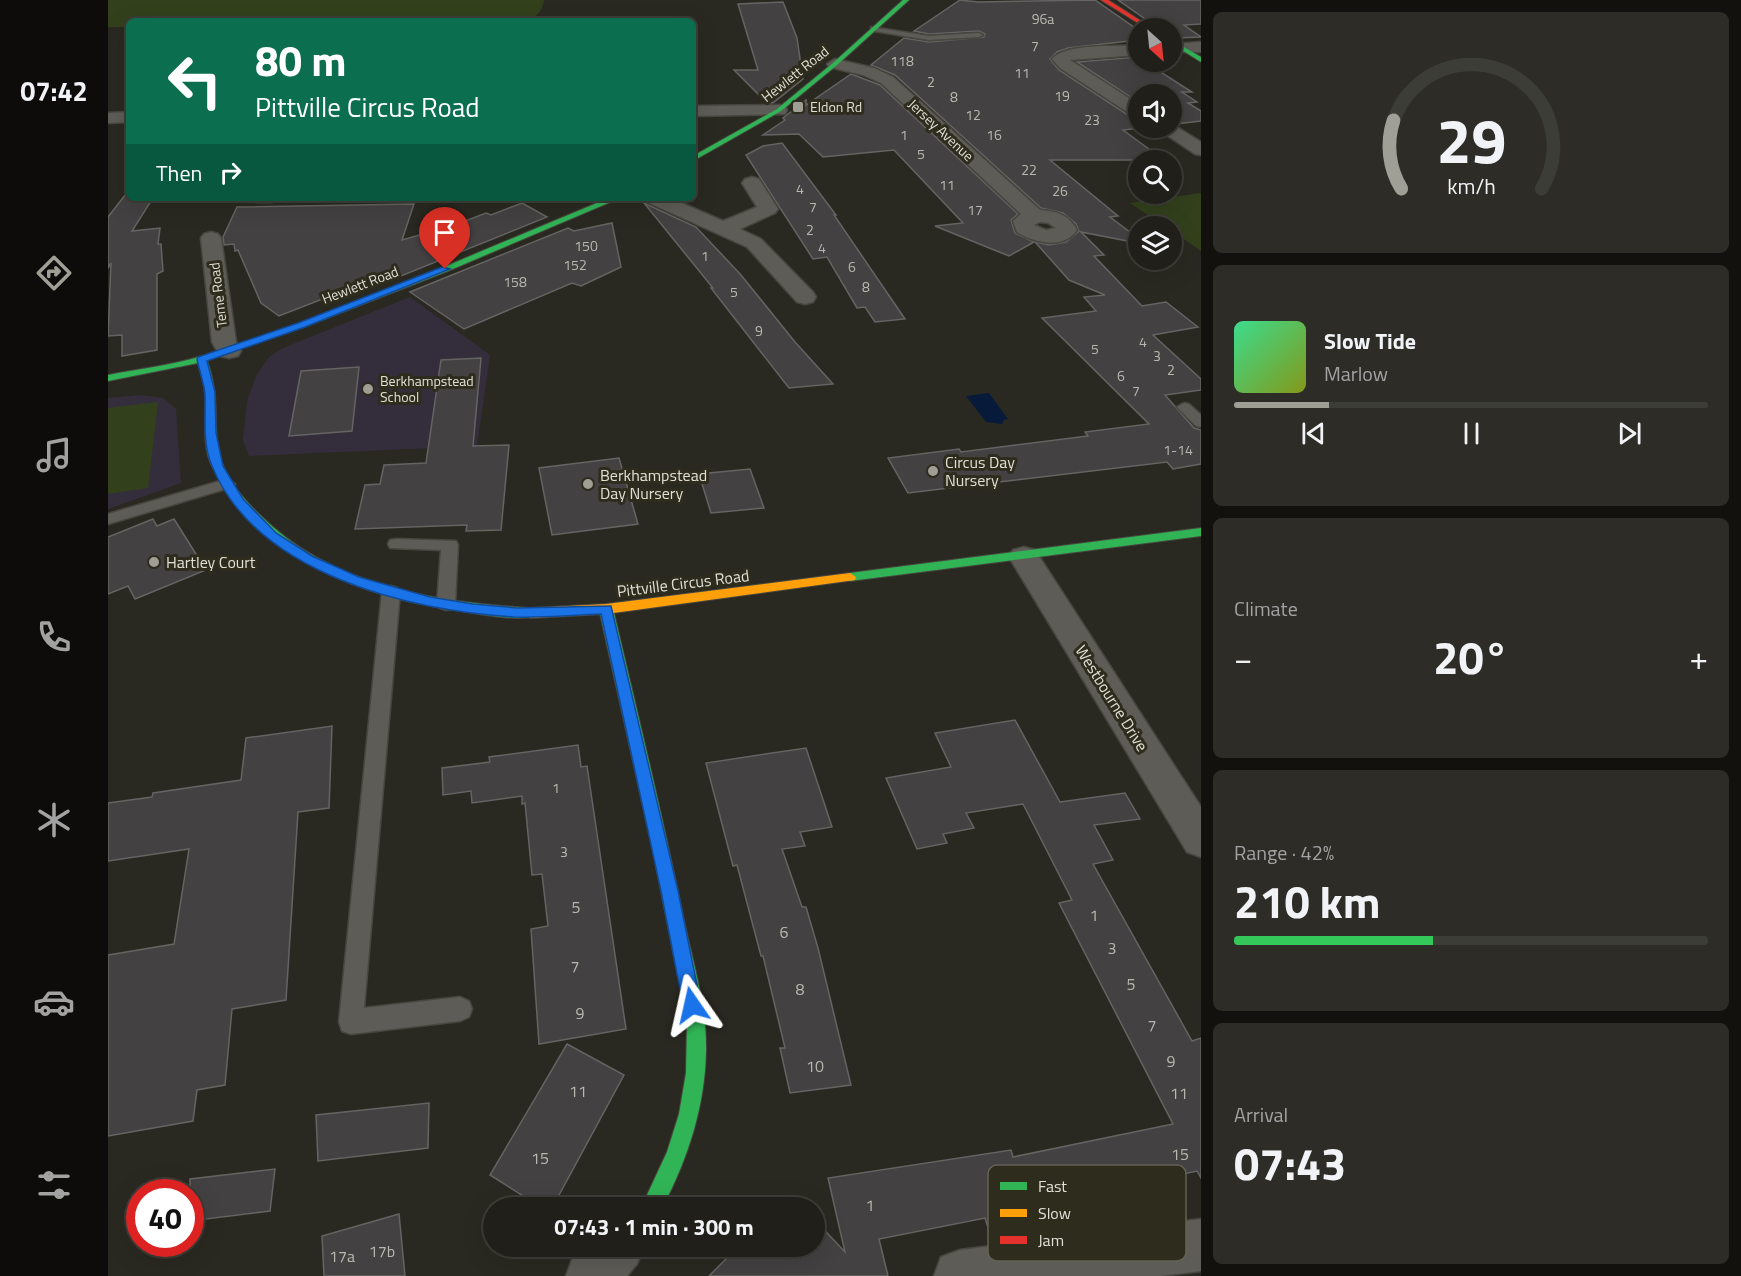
<!DOCTYPE html>
<meta charset="utf-8">
<style>
:root{--surface:#201f19;--page:#2d2c26;--text:#f1f3f6;--muted:#a2a2a2;--line:#3d3d38;--accent:#a09f96}
body{margin:0;font-family:"Titillium Web",sans-serif;background:var(--page);color:var(--text);height:100vh;display:flex;flex-direction:column;font-size:22px;white-space:nowrap}
*{box-sizing:border-box;margin:0}
p{font-size:20px;color:var(--muted)}
.icon{flex:none;width:33px;height:33px;fill:none;stroke:currentColor;stroke-width:2;stroke-linecap:round;stroke-linejoin:round}
.map{position:relative;flex:1;overflow:hidden}
.drawer{display:flex;flex-direction:column;gap:12px;padding:12px;background:#12110e;width:540px}
.drawer>*{flex:none}
.hud{position:absolute;left:18px;top:18px;width:570px;height:183px;border-radius:9px;box-shadow:0 6px 24px #0002,0 0 0 2px var(--line);background:#0b6e4f;color:#fff;overflow:hidden}
.needle{width:39px;rotate:153deg}
.controls{position:absolute;left:1020px;top:18px;display:grid;gap:12px}
.controls a{display:grid;place-items:center;width:54px;height:54px;border-radius:50%;background:var(--surface);box-shadow:0 6px 24px #0002,0 0 0 2px var(--line);font-size:30px}
.speed{position:absolute;left:18px;top:1179px;display:flex;gap:12px;font-size:30px;font-weight:700;text-align:center}
.speed>*{display:grid;place-content:center;width:78px;height:78px;border-radius:50%;background:var(--surface);box-shadow:0 6px 24px #0002,0 0 0 2px var(--line);line-height:1}
.speed .limit{border:9px solid #d22;background:#fff;color:#111}
.pin{position:absolute;display:grid;place-items:center;width:51px;height:51px;color:#fff;margin:-62px -26px;border-radius:50% 50% 50% 0;rotate:-45deg;box-shadow:0 0 6px #0007}
.pin .icon{rotate:45deg}
.me{position:absolute;width:66px;margin:-33px;rotate:349deg;stroke-linejoin:round;filter:drop-shadow(0 0 4px #0008)}
.turn{display:flex;align-items:center;gap:21px;height:126px;padding:0 30px;font-size:27px}
.turn .icon{width:78px;height:78px;stroke-width:2.5}
.turn b{display:block;font-size:42px;line-height:51px}
.then{display:flex;align-items:center;height:57px;padding:0 30px;background:#0003;gap:12px;font-size:22px}
.big{font-size:45px;font-weight:700;line-height:1.1}
.drawer .widget{flex:1;display:flex;flex-direction:column;justify-content:center;gap:9px;min-width:0;padding:0 21px;border-radius:9px;background:var(--page)}
.drawer .dial{align-items:center;gap:0}
.dial svg{height:156px;overflow:visible;fill:none;stroke:var(--line);stroke-width:7;stroke-linecap:round;text-anchor:middle}
.dial text{fill:var(--text);stroke:none}
.song{display:flex;align-items:center;gap:18px}
.cover{width:72px;height:72px;border-radius:9px;background:linear-gradient(135deg,hsl(150 70% 55%),hsl(70 70% 35%))}
.played{height:6px;border-radius:3px;background:linear-gradient(90deg,var(--accent) 20%,var(--line) 20%)}
.keys{display:flex;justify-content:space-around;direction:ltr}
.heat{display:flex;justify-content:space-between;align-items:center;font-size:33px;direction:ltr}
.charge{height:9px;border-radius:4px;background:linear-gradient(90deg,#34c759 42%,var(--line) 0)}
.trip{position:absolute;left:375px;top:1197px;width:342px;height:60px;border-radius:30px;background:var(--surface);box-shadow:0 6px 24px #0002,0 0 0 2px var(--line);font-weight:700;line-height:60px;text-align:center}
main{display:flex;flex:1;min-height:0}
.menu{display:flex;flex-direction:column;width:108px;justify-content:space-around;align-items:center;background:#0d0c0a;color:var(--muted)}
.menu .icon{width:42px;height:42px}
.menu .active{color:var(--accent)}
.menu b{font-size:27px;color:var(--text)}
.map>svg:first-child{display:block}
.education{fill:#342e3c}
.green{fill:#32401c}
.water{fill:#071a39}
.building{fill:#434141;stroke:#656463;stroke-width:1.5}
.lines{fill:none;stroke-linecap:round;stroke-linejoin:round}
.lane-casing{stroke:#47463f;stroke-width:3}
.street-casing{stroke:#47463f;stroke-width:3}
.fast-casing{stroke:#47463f;stroke-width:2}
.slow-casing{stroke:#47463f;stroke-width:2}
.jam-casing{stroke:#47463f;stroke-width:2}
.lane{fill:#5d5c57;fill-rule:evenodd}
.street{fill:#5d5c57;fill-rule:evenodd}
.fast{fill:#30b455;fill-rule:evenodd}
.slow{fill:#ff9f0a;fill-rule:evenodd}
.jam{fill:#e5322d;fill-rule:evenodd}
.route{fill:#1a73e8;stroke:#114b97;stroke-width:1.5}
.poi-dot{fill:#a09f96;stroke:#2e2c1d;stroke-width:2}
.labels{text-anchor:middle;stroke-width:6;stroke-linejoin:round;paint-order:stroke}
.number-label{font-size:14px;fill:#b9b8b0}
.far-street-label{font-size:14px;fill:#e0dfd5;stroke:#2e2c1d}
.far-poi-label{font-size:14px;fill:#e0dfd5;stroke:#2e2c1d;text-anchor:start}
.poi-label{font-size:16px;fill:#e0dfd5;stroke:#2e2c1d;text-anchor:start}
.street-label{font-size:16px;fill:#e0dfd5;stroke:#2e2c1d}
.near-number-label{font-size:16px;fill:#b9b8b0}
.key{fill:#2e2c1d;stroke:#636254;stroke-width:1.5}
.key-label{font-size:16px;fill:#e0dfd5}
</style>
<main>
<nav class="menu">
<b>07:42</b>
<svg class="icon active" aria-label="directions" viewBox="0 0 24 24"><path d="M12 3l9 9-9 9-9-9zM9 14v-3h6M13 9l2 2-2 2"/></svg>
<svg class="icon" aria-label="music" viewBox="0 0 24 24"><path d="M9 18V5l10-2v13"/><circle cx="6" cy="18" r="3"/><circle cx="16" cy="16" r="3"/></svg>
<svg class="icon" aria-label="phone" viewBox="0 0 24 24"><path d="M5 4h4l2 5-3 2q2 4 5 5l2-3 5 2v4C11 20 4 13 5 4z"/></svg>
<svg class="icon" aria-label="climate" viewBox="0 0 24 24"><path d="M12 3v18M4 7l16 10M4 17L20 7"/></svg>
<svg class="icon" aria-label="car" viewBox="0 0 24 24"><path d="M5 17H2v-5l4-1 3-4h7l3 4 3 1v5h-3M9 17h6M6 11h13"/><circle cx="7" cy="17" r="2"/><circle cx="17" cy="17" r="2"/></svg>
<svg class="icon" aria-label="filters" viewBox="0 0 24 24"><path d="M4 7h16M4 17h16"/><circle cx="9" cy="7" r="2"/><circle cx="15" cy="17" r="2"/></svg>
</nav>
<div class="map">
<svg width="1093" height="1276" viewBox="0 0 1093 1276">
<rect width="100%" height="100%" fill="#2a2921"/>
<g class="education">
<path d="M302,297l80,58 -13,91 -228,10 -6,-16 4,-38 9,-26 13,-19 14,-9z"/>
<path d="M32,395l23,3 13,11 5,74 -73,26v-111z"/>
</g>
<g class="green">
<path d="M0,0h436c-3,16 -9,17 -24,21h-391v6h-21z"/>
<path d="M1093,193v58l-29,-20v-5h-8l-34,-23z"/>
<path d="M50,402l-10,86 -40,6v-86z"/>
</g>
<path class="water" d="M881,393l19,26 -4,1 -2,4 -16,-2 -20,-26z"/>
<g class="building">
<path d="M852,0l18,2 117,-2 43,30v10l-70,8 -11,4 -7,7 9,11 72,47 7,1v10h3l-18,2 41,30h-114l68,56 -8,1 28,21v5l-57,-11 23,23 -10,1 48,50 24,-4 32,25 -45,8 48,44v11l-36,5 29,33 7,2v34l-28,5 -6,-7 -259,31 -20,-35 71,-9 2,3 127,-16 -3,-4 64,-8 -107,-106 54,-7 -12,-14 21,-2 -36,-15 -34,-38 14,3 17,-3 13,-11 -3,-7 -13,-11 -22,-5 -146,-133 -24,-10 33,-27 25,4 55,-5 1,-3 -6,-3 -50,3 -15,-3z"/>
<path d="M1010,0h83v24l-17,1 17,12 -24,1 -5,-2v-8h-14z"/>
<path d="M675,2l14,36 6,41 -30,24h-6l-33,-33h24l-20,-66z"/>
<path d="M1030,57v5h7l47,30h-10l15,10 -9,1 13,8v10l-25,3 -4,-2v-28h-34v8l-61,-40z"/>
<path d="M743,74l29,11 138,129 -7,6 4,13 19,9 -25,14 -74,-30 28,-3 -69,-73 -71,7 -24,-23 -36,1 22,-15 -2,-2 23,-18v5z"/>
<path d="M674,143l54,72h-2l71,104 -30,3 -10,-15 -8,1 -30,-51 -14,2 -67,-104 17,-9z"/>
<path d="M21,190v8h24l-21,33 28,-3 -2,16h3l2,27 -6,3v76l-35,6v-21l-14,1 3,-73 -3,5v-51z"/>
<path d="M532,198l6,6 50,23 45,48 54,67 38,42 -44,4 -78,-100h2z"/>
<path d="M414,203l25,14 -156,63 -7,-5 -105,41 -18,-13 -23,-53 -3,1 -1,-7 -10,1 -1,-8 14,-30 177,-3 -12,36 50,-14 34,-13 5,2z"/>
<path d="M504,223l9,44 -40,19 -9,-3 -108,46 -54,-37 158,-64 6,3z"/>
<path d="M373,358l-8,88 36,-1 -8,85 -35,1 1,-6 -112,4 10,-44 15,-1 4,-19 42,-2 15,-103z"/>
<path d="M251,367l-7,64 -63,5 12,-65z"/>
<path d="M511,458l19,66 -86,11 -13,-67z"/>
<path d="M642,469l14,39 -53,5 -12,-39z"/>
<path d="M45,519l4,7 17,-7 32,51 -71,29 -7,-13 -20,8v-57z"/>
<path d="M907,720l45,82 65,-9 15,26 -46,6 19,35 -20,4 99,177 9,-3v140l-4,-7 -167,35 2,6 -13,2 9,25 -35,4 -8,-25 -106,21 9,37h-179l30,-30h75v-27l31,33 -17,-74 183,-28 2,7 160,-33 -114,-221 13,-3 -49,-96 -57,9 8,15 -31,6 4,9 -30,6 -31,-71 65,-11 -16,-34z"/>
<path d="M224,726l-3,82 -31,4 -12,188 -54,9 -7,76 -28,5 -4,31 -85,15v-181l66,-11 15,-95 -81,12v-58l44,-6 1,-4 88,-13 5,-42z"/>
<path d="M470,745l3,22 6,-1 39,263 -87,15 -8,-115 17,-3 -6,-52 -10,1 -7,-72 -3,1v-8l-50,7 -1,-12 -28,4 -1,-27 48,-6 -1,-5z"/>
<path d="M698,748l26,79 -32,5 5,14 -23,3 20,58h4l12,41 33,137 -61,8 -10,-45h5l-22,-92h-2l-24,-91 -4,1 -27,-103z"/>
<path d="M459,1044l57,31 -72,133h-10l-52,-33z"/>
<path d="M321,1103l-1,45 -110,13 -2,-46z"/>
<path d="M167,1169l-5,42 -80,10v-42z"/>
<path d="M291,1214l6,62h-81l-2,-40z"/>
</g>
<g class="lines">
<defs>
<g id="lane">
<path d="M763,27l58,9 50,-3 4,2 -4,2 -50,3 -55,-9h-3z"/>
<path d="M1076,403l5,1 12,11v12l-5,-1 -19,-19z"/>
<path d="M119,479l8,5 -3,3 -124,37v-10z"/>
<path d="M288,539l60,2 2,4 -3,59 -3,4 -6,2 -6,-2 -3,-4 4,-54 -51,-2 -2,-4 2,-4z"/>
<path d="M283,586l6,2 3,4 -36,416 96,-11 9,4 3,8 -3,8 -9,4 -109,13 -9,-3 -3,-9 43,-430 3,-4z"/>
</g>
<g id="street">
<path d="M1093,42v10h-29v-8z"/>
<path d="M1030,45v10l-68,5 68,44v12l-6,-1 -72,-47 -8,-9c13,-16 65,-12 86,-14z"/>
<path d="M727,59l39,9 19,9 147,133c17,1 29,5 37,20 -13,20 -43,13 -60,2l-4,-11 8,-7 -140,-131 -18,-8 -34,-8 -2,-3zM932,222l8,1 8,5 -10,2 -12,-5z"/>
<path d="M671,105l6,1 2,4 -2,4 -92,2v-10z"/>
<path d="M21,112v10l-21,1v-10z"/>
<path d="M1064,124l29,18v13l-6,-1 -39,-26h16z"/>
<path d="M644,177l7,2 19,30 -3,4 -35,16 21,10 52,53 3,5 -3,5 -8,2 -8,-2 -50,-55 -100,-45 -3,-4h26l53,23 34,-14 -15,-24 3,-4z"/>
<path d="M146,198h21l-3,4h-15z"/>
<path d="M103,232l7,2 3,4 15,104 5,9 -3,5 -9,2 -9,-2 -8,-14 -11,-104 3,-4z"/>
<path d="M916,547l11,3 166,257v50l-14,-5 -178,-295 4,-7z"/>
<path d="M1093,1219v52l-41,5h-226l7,-19 19,-7z"/>
<path d="M476,1246h61l-8,18 -10,12h-61l7,-19z"/>
</g>
<g id="fast">
<path d="M795,0h6l-72,65 -56,46 -88,50v-5l84,-47 56,-46z"/>
<path d="M1064,40l29,17v5l-29,-18z"/>
<path d="M501,198h11l-172,73 -144,56 -97,33c4,12 7,24 8,36 2,21 -1,43 6,64 7,20 23,40 39,55 71,71 174,87 270,93l7,5 -2,3c-17,5 -50,-1 -68,-4 -98,-13 -209,-50 -255,-146 -11,-22 -5,-48 -7,-72 -1,-11 -4,-21 -7,-31l-90,18v-6c31,-6 64,-10 94,-19 139,-42 273,-103 407,-158z"/>
<path d="M1093,528v8l-351,45 -6,-4 6,-4z"/>
<path d="M498,604l7,5c24,102 49,204 70,307 9,44 24,89 23,135 -1,55 -18,108 -44,157h-21l26,-56 12,-38 7,-41 1,-51 -34,-171 -54,-242z"/>
</g>
<path id="slow" d="M742,573l6,4 -1,3 -249,34 -76,4 -7,-5 7,-5 76,-4z"/>
<path id="jam" d="M993,0h7l44,28h-6z"/>
</defs>
<use href="#lane" class="lane-casing"/>
<use href="#street" class="street-casing"/>
<use href="#fast" class="fast-casing"/>
<use href="#slow" class="slow-casing"/>
<use href="#jam" class="jam-casing"/>
<use href="#lane" class="lane"/>
<use href="#street" class="street"/>
<use href="#fast" class="fast"/>
<use href="#slow" class="slow"/>
<use href="#jam" class="jam"/>
</g>
<path class="route" d="M334,267l8,2 -145,58 -98,34 8,31 1,41 7,33 20,33 33,34 36,23 47,21 71,20 43,7 44,4 94,-2 67,285 23,114 -2,7 -7,2 -6,-2 -3,-7 -22,-114 -60,-277c-29,1 -58,4 -87,3 -104,-6 -258,-43 -302,-151 -10,-23 -6,-48 -7,-72 -1,-11 -6,-24 -8,-35l1,-2 100,-34z"/>
<g class="poi-dot">
<rect x="684" y="101" width="12" height="12" rx="3"/>
<circle cx="260" cy="389" r="6"/>
<circle cx="825" cy="471" r="6"/>
<circle cx="480" cy="484" r="6"/>
<circle cx="46" cy="562" r="6"/>
</g>
<g class="labels">
<g class="number-label">
<text x="935" y="24">96a</text>
<text x="927" y="51">7</text>
<text x="794" y="66">118</text>
<text x="914" y="78">11</text>
<text x="823" y="87">2</text>
<text x="954" y="101">19</text>
<text x="846" y="102">8</text>
<text x="865" y="120">12</text>
<text x="984" y="125">23</text>
<text x="796" y="140">1</text>
<text x="886" y="140">16</text>
<text x="813" y="159">5</text>
<text x="921" y="175">22</text>
<text x="839" y="190">11</text>
<text x="692" y="194">4</text>
<text x="952" y="196">26</text>
<text x="705" y="212">7</text>
<text x="867" y="215">17</text>
<text x="702" y="235">2</text>
<text x="478" y="251">150</text>
<text x="714" y="253">4</text>
<text x="597" y="261">1</text>
<text x="467" y="270">152</text>
<text x="744" y="272">6</text>
<text x="407" y="287">158</text>
<text x="758" y="292">8</text>
<text x="626" y="297">5</text>
<text x="651" y="336">9</text>
<text x="1035" y="347">4</text>
<text x="987" y="354">5</text>
<text x="1049" y="361">3</text>
<text x="1063" y="375">2</text>
<text x="1013" y="381">6</text>
<text x="1028" y="396">7</text>
<text x="1070" y="455">1-14</text>
<text x="448" y="793">1</text>
<text x="456" y="857">3</text>
</g>
<g class="far-street-label">
<text transform="translate(687 74) rotate(-38)" y="5">Hewlett Road</text>
<text transform="translate(833 130) rotate(43)" y="5">Jersey Avenue</text>
<text transform="translate(252 285) rotate(-21)" y="5">Hewlett Road</text>
<text transform="translate(110 295) rotate(-97)" y="5">Teme Road</text>
</g>
<g class="far-poi-label">
<text x="702" y="112">Eldon Rd</text>
<text x="272" y="386">Berkhampstead<tspan x="272" dy="16">School</tspan></text>
</g>
<g class="poi-label">
<text x="837" y="468">Circus Day<tspan x="837" dy="18">Nursery</tspan></text>
<text x="492" y="481">Berkhampstead<tspan x="492" dy="18">Day Nursery</tspan></text>
<text x="58" y="568">Hartley Court</text>
</g>
<g class="street-label">
<text transform="translate(575 583) rotate(-7)" y="6">Pittville Circus Road</text>
<text transform="translate(1004 698) rotate(58)" y="6">Westbourne Drive</text>
</g>
<g class="near-number-label">
<text x="468" y="913">5</text>
<text x="986" y="921">1</text>
<text x="676" y="938">6</text>
<text x="1004" y="954">3</text>
<text x="467" y="972">7</text>
<text x="1023" y="990">5</text>
<text x="692" y="995">8</text>
<text x="472" y="1019">9</text>
<text x="1044" y="1031">7</text>
<text x="1063" y="1067">9</text>
<text x="707" y="1072">10</text>
<text x="470" y="1097">11</text>
<text x="1071" y="1099">11</text>
<text x="1072" y="1160">15</text>
<text x="432" y="1164">15</text>
<text x="762" y="1211">1</text>
<text x="274" y="1257">17b</text>
<text x="234" y="1262">17a</text>
</g>
</g>
<rect x="880" y="1165" width="198" height="96" rx="9" class="key"/>
<rect x="892" y="1182" width="27" height="8" fill="#30b455"/>
<rect x="892" y="1209" width="27" height="8" fill="#ff9f0a"/>
<rect x="892" y="1236" width="27" height="8" fill="#e5322d"/>
<g class="key-label">
<text x="930" y="1192">Fast</text>
<text x="930" y="1219">Slow</text>
<text x="930" y="1246">Jam</text>
</g>
</svg>
<div class="controls">
<a><svg class="needle" viewBox="-14 -14 28 28"><path d="M0-13l5 13h-10z" fill="#e53935"/><path d="M0 13l5-13h-10z" fill="#a2a2a2"/></svg></a>
<a><svg class="icon" aria-label="sound" viewBox="0 0 24 24"><path d="M4 9h4l5-4v14l-5-4H4zM17 9q2 3 0 6"/></svg></a>
<a><svg class="icon" aria-label="search" viewBox="0 0 24 24"><circle cx="10" cy="10" r="6"/><path d="M15 15l6 6"/></svg></a>
<a><svg class="icon" aria-label="layers" viewBox="0 0 24 24"><path d="M12 4l9 5-9 5-9-5zM3 14l9 5 9-5"/></svg></a>
</div>
<div class="speed"><div class="limit">40</div></div>
<div class="pin" style="left:337px;top:269px;background:#d93025"><svg class="icon" aria-label="arrive" viewBox="0 0 24 24"><path d="M6 21V4h12l-3 4 3 4H6"/></svg></div>
<svg class="me" style="left:584px;top:1005px" viewBox="-20 -20 40 40"><path d="M0-17L14 15 0 8-14 15z" fill="#1a73e8" stroke="#fff" stroke-width="4"/></svg>
<div class="trip">07:43 · 1 min · 300 m</div>
<div class="hud">
<div class="turn"><svg class="icon" aria-label="left" viewBox="0 0 24 24"><path d="M17 20v-9H6M10 6l-5 5 5 5"/></svg><div><b>80 m</b>Pittville Circus Road</div></div>
<div class="then">Then<svg class="icon" aria-label="right" viewBox="0 0 24 24"><path d="M7 20v-9h11M14 6l5 5-5 5"/></svg></div>
</div>
</div>
<section class="drawer">
<div class="widget dial"><svg viewBox="0 0 100 80">
<path d="M14 69A42 42 0 1 1 86 69"/>
<path d="M14 69A42 42 0 0 1 10 34" stroke="#a09f96"/>
<text x="50" y="56" font-size="32" font-weight="700">29</text>
<text x="50" y="72" font-size="11">km/h</text>
</svg></div>
<div class="widget">
<div class="song"><i class="cover"></i><div><b>Slow Tide</b><p>Marlow</p></div></div>
<div class="played"></div>
<div class="keys"><svg class="icon" aria-label="previous" viewBox="0 0 24 24"><path d="M18 5L8 12l10 7zM5 5v14"/></svg><svg class="icon" aria-label="pause" viewBox="0 0 24 24"><path d="M8 5v14M16 5v14"/></svg><svg class="icon" aria-label="next" viewBox="0 0 24 24"><path d="M6 5l10 7-10 7zM19 5v14"/></svg></div>
</div>
<div class="widget"><p>Climate</p>
<div class="heat"><a>−</a><b class="big">20°</b><a>+</a></div>
</div>
<div class="widget"><p>Range · 42%</p><b class="big">210 km</b><div class="charge"></div></div>
<div class="widget"><p>Arrival</p><b class="big">07:43</b></div>
</section>
</main>
